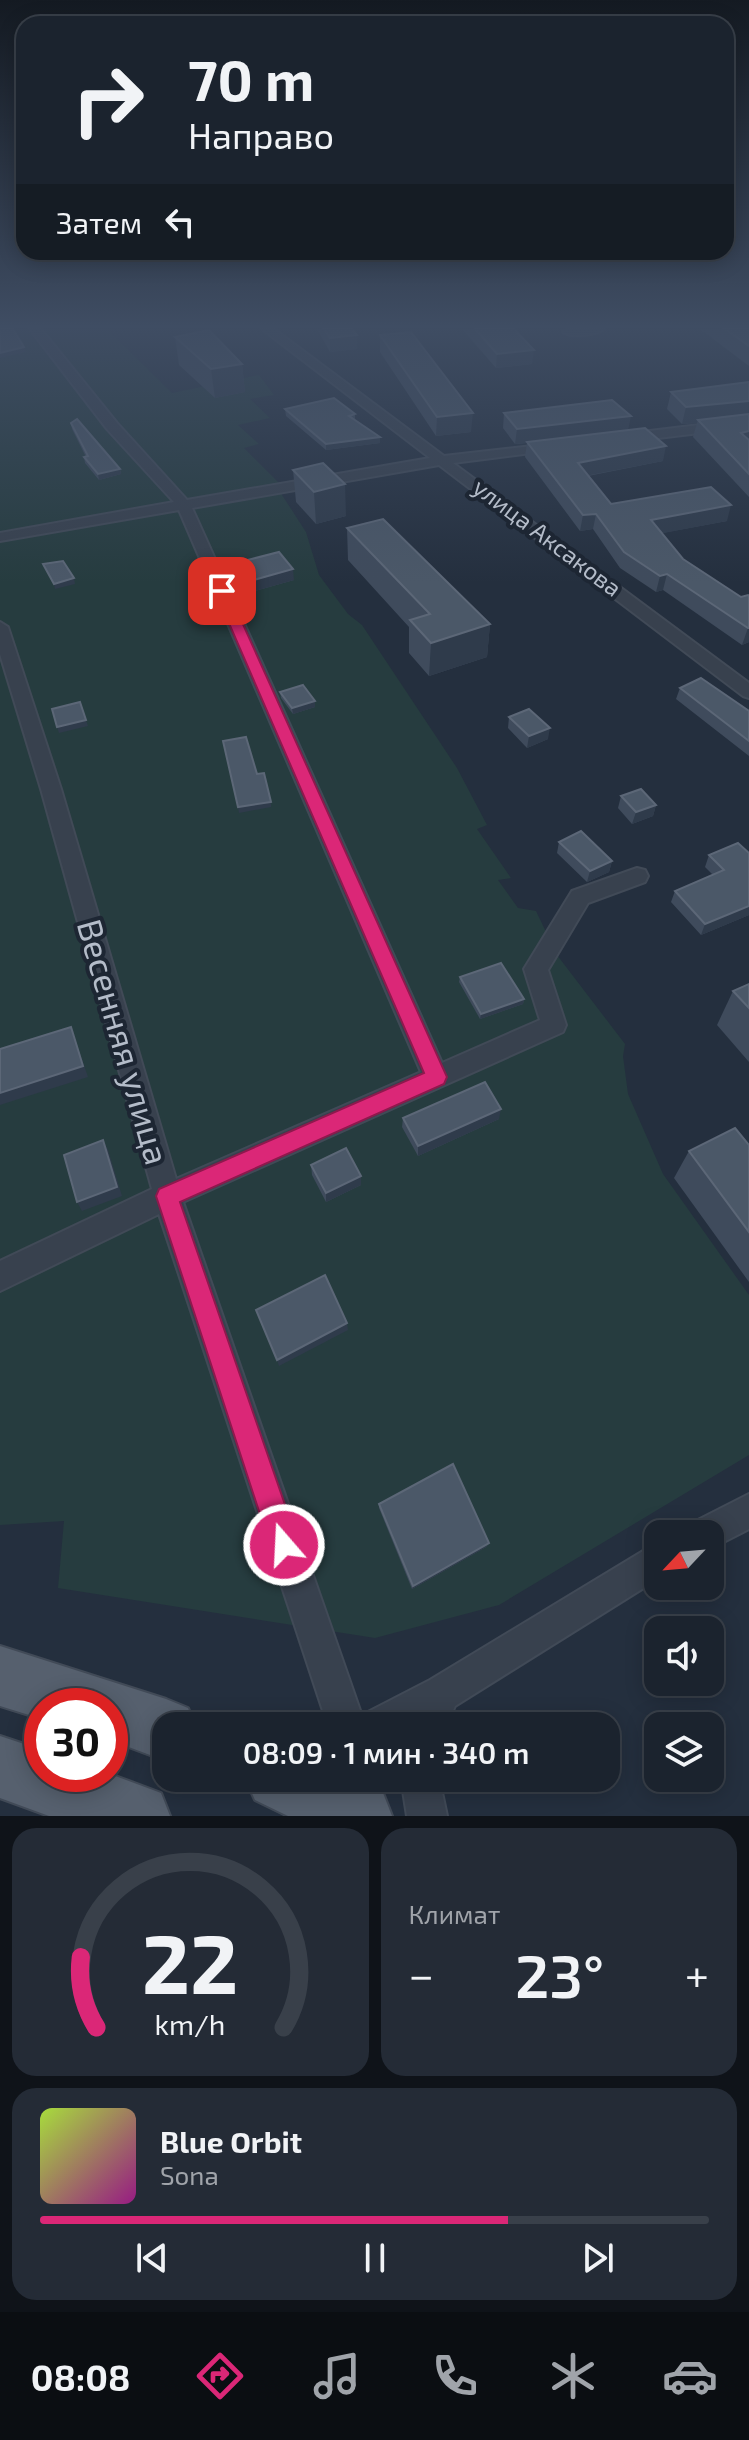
<!DOCTYPE html>
<html lang="ru">
<meta charset="utf-8">
<style>
:root{--surface:#1b232e;--page:#242b36;--text:#f1f3f6;--muted:#a0a4aa;--line:#39404a;--accent:#db2777}
body{margin:0;font-family:"Exo 2",sans-serif;background:var(--page);color:var(--text);height:100vh;display:flex;flex-direction:column;font-size:30px;white-space:nowrap}
*{box-sizing:border-box;margin:0}
p{font-size:26px;color:var(--muted)}
.icon{flex:none;width:44px;height:44px;fill:none;stroke:currentColor;stroke-width:2;stroke-linecap:round;stroke-linejoin:round}
.map{position:relative;height:1816px;overflow:hidden}
.drawer{display:flex;flex-direction:column;gap:12px;padding:12px;background:#0f1319;flex:1}
.drawer>*{flex:none}
.guide{position:absolute;left:16px;top:16px;width:718px;height:244px;border-radius:24px;box-shadow:0 4px 20px #0003,0 0 0 2px var(--line);background:#1b232e;color:var(--text);overflow:hidden}
.needle{width:52px;rotate:244deg}
.fabs{position:absolute;left:644px;top:1520px;display:grid;gap:16px}
.fabs a{display:grid;place-items:center;width:80px;height:80px;border-radius:16px;background:var(--surface);box-shadow:0 4px 20px #0003,0 0 0 2px var(--line);font-size:40px}
.speed{position:absolute;left:24px;top:1688px;display:flex;gap:16px;font-size:40px;font-weight:700;text-align:center}
.speed>*{display:grid;place-content:center;width:104px;height:104px;border-radius:50%;background:var(--surface);box-shadow:0 4px 20px #0003,0 0 0 2px var(--line);line-height:1}
.speed .limit{border:12px solid #d22;background:#fff;color:#111}
.pin{position:absolute;display:grid;place-items:center;width:68px;height:68px;color:#fff;margin:-34px;border-radius:16px;box-shadow:0 4px 12px #0006}
.me{position:absolute;width:88px;margin:-44px;rotate:341deg;stroke-linejoin:round;filter:drop-shadow(0 0 6px #0008)}
.turn{display:flex;align-items:center;gap:28px;height:168px;padding:0 40px;font-size:36px}
.turn .icon{width:104px;height:104px;stroke-width:2.5}
.turn b{display:block;font-size:56px;line-height:68px}
.then{display:flex;align-items:center;height:76px;padding:0 40px;background:#0003;gap:16px;font-size:30px}
.big{font-size:60px;font-weight:600;line-height:1.1}
.drawer .card{flex:1;display:flex;flex-direction:column;justify-content:center;gap:12px;min-width:0;padding:0 28px;border-radius:24px;background:var(--page)}
.drawer .dial{align-items:center;gap:0}
.dial svg{height:208px;overflow:visible;fill:none;stroke:var(--line);stroke-width:7;stroke-linecap:round;text-anchor:middle}
.dial text{fill:var(--text);stroke:none}
.song{display:flex;align-items:center;gap:24px}
.cover{width:96px;height:96px;border-radius:12px;background:linear-gradient(135deg,hsl(80 70% 55%),hsl(310 70% 35%))}
.played{height:8px;border-radius:4px;background:linear-gradient(90deg,var(--accent) 70%,var(--line) 70%)}
.keys{display:flex;justify-content:space-around;direction:ltr}
.heat{display:flex;justify-content:space-between;align-items:center;font-size:44px;direction:ltr}
.drawer .tiles{flex:1;display:grid;gap:12px;grid-template-columns:1fr 1fr}
.card:last-child{grid-column:span 2}
.trip{position:absolute;left:152px;top:1712px;width:468px;height:80px;border-radius:24px;background:var(--surface);box-shadow:0 4px 20px #0003,0 0 0 2px var(--line);font-weight:600;line-height:80px;text-align:center}
.tabs{display:flex;height:128px;justify-content:space-around;align-items:center;background:#0b0e12;color:var(--muted)}
.tabs .icon{width:56px;height:56px}
.tabs .current{color:var(--accent)}
.tabs b{font-size:36px;color:var(--text)}
.map>svg:first-child{display:block}
.green{fill:#263c3f}
.lines{fill:none;stroke-linecap:round;stroke-linejoin:round}
.street-casing{stroke:#414a57;stroke-width:4}
.primary-casing{stroke:#414a57;stroke-width:4}
.street{fill:#38414e;fill-rule:evenodd}
.primary{fill:#56606e;fill-rule:evenodd}
.wall{fill:#3f4b5c}
.shaded-wall{fill:#2f3b4b}
.building{fill:#4b5868;stroke:#5c6777;stroke-width:2}
.route{fill:#db2777;stroke:#8e194d;stroke-width:2}
.labels{text-anchor:middle;stroke-width:8;stroke-linejoin:round;paint-order:stroke}
.far-street-label{font-size:24px;fill:#b4bcc9;stroke:#1d2633}
.near-street-label{font-size:34px;fill:#b4bcc9;stroke:#1d2633}
</style>
<div class="map">
<svg width="749" height="1816" viewBox="0 0 749 1816">
<rect width="100%" height="100%" fill="#242f3e"/>
<path class="green" d="M0,329h107l65,64 87,-18 15,20 -24,4 20,19 -32,7 21,19 -15,4 35,35 3,12 24,37 13,43 29,39 14,11 95,143 30,57 -10,4 34,49 -13,2 20,28 18,3 21,44 68,89 -2,12 5,38 35,80 86,121v160l-250,150 -124,33 -317,-50 6,-67 -64,4z"/>
<g class="lines">
<defs>
<g id="street">
<path d="M30,329h11l76,94 70,77 243,-42 -168,-129h12l170,127 116,-13v6l-5,1 -102,13 296,220v15l-6,-2 -304,-231 -247,43 250,555 98,-43 -16,-51 48,-78 65,-23 8,2 3,6 -3,6 -57,21 -40,67 18,55 -3,7 -380,170 180,517 3,-6 64,-33 228,-138v37l-203,127 -9,20h-118l-169,-512 -159,77v-30l152,-72 -111,-400 -41,-135v-32l8,5 53,162 115,390 245,-107 -242,-562 -179,31v-8l174,-31 -67,-73z"/>
<path d="M604,329c-8,6 -32,9 -41,3l6,-3z"/>
<path d="M749,419v8l-124,15 -7,-4 7,-4z"/>
<path d="M749,1494v35l-39,20v-15h-21l5,-12z"/>
<path d="M401,1778h38l8,38h-40z"/>
</g>
<g id="primary">
<path d="M0,1646l166,53 22,9 7,18h-29v35l-56,-21v-34h-68v13l-42,-13z"/>
<path d="M0,1736l42,14v24h68l51,19 9,23h-121l-49,-18z"/>
<path d="M245,1778h104l34,15 9,23h-104l-33,-16z"/>
</g>
</defs>
<use href="#street" class="street-casing"/>
<use href="#primary" class="primary-casing"/>
<use href="#street" class="street"/>
<use href="#primary" class="primary"/>
</g>
<g class="wall">
<path d="M317,329h35l5,20 -27,3z"/>
<path d="M462,329h52l18,35 -36,4z"/>
<path d="M700,329h49v37z"/>
<path d="M380,335l91,97 -35,4 -56,-84z"/>
<path d="M175,337l67,27 3,28 -30,6 -36,-33z"/>
<path d="M749,382v115l-56,-60 4,-14 -15,1 -15,-15 4,-17z"/>
<path d="M285,409l70,5v6l25,23 -54,7 -40,-34z"/>
<path d="M504,413l124,17 35,31 -75,15 23,28 116,17 -65,12 21,26 58,38 8,-1v46l-7,3 -79,-55 -7,2 -36,-24 -27,-39 -13,2 -55,-74 2,-14 -12,1 -12,-16z"/>
<path d="M71,423l49,46 1,5 -22,6 -14,-17 -1,-6h2l-14,-28z"/>
<path d="M293,470l53,46 -30,8 -20,-22z"/>
<path d="M347,528l143,96 -3,33 -58,19 -20,-23v-26l-61,-67z"/>
<path d="M236,563l58,17 -43,12 -13,-18z"/>
<path d="M680,688l69,23v45l-73,-57z"/>
<path d="M280,692l35,9v6l-22,7 -12,-16z"/>
<path d="M509,717l39,22 -21,9 -19,-20z"/>
<path d="M621,796l35,9 -3,11 -21,8 -14,-16z"/>
<path d="M559,842l53,19 -3,11 -22,10 -30,-29z"/>
<path d="M749,853v62l-48,20 -30,-33 4,-11 38,-16 -8,-8 4,-12z"/>
<path d="M460,977l64,22 -1,5 -43,15 -21,-37z"/>
<path d="M749,984v78l-32,-37 16,-34z"/>
<path d="M403,1118l96,1 -81,37 -16,-29z"/>
<path d="M749,1145v137l-75,-104 15,-27z"/>
<path d="M311,1165l50,11v9l-35,17 -14,-27z"/>
<path d="M379,1504l110,39 -3,4 -74,42 -33,-81z"/>
</g>
<g class="shaded-wall">
<path d="M357,335v14l-27,3v-14z"/>
<path d="M24,347l2,5 -26,6v-5z"/>
<path d="M534,350l-2,14 -36,4 1,-14z"/>
<path d="M242,364l3,28 -30,6 -4,-29z"/>
<path d="M749,401v16l-51,3 -1,3 -15,1 4,-17z"/>
<path d="M473,413l-2,19 -35,4 1,-19z"/>
<path d="M631,416l-3,15 -113,13 2,-15z"/>
<path d="M749,431v17l-8,-15z"/>
<path d="M380,437v6l-54,7v-6z"/>
<path d="M666,446l-3,15 -88,17 3,-15z"/>
<path d="M120,469l1,5 -22,6 -1,-6z"/>
<path d="M345,484l1,32 -30,8 -2,-32z"/>
<path d="M731,505l-4,16 -79,15 3,-16z"/>
<path d="M596,514l-3,15 -13,2 3,-16z"/>
<path d="M293,569l1,11 -43,12 -1,-11z"/>
<path d="M667,574l-4,16 -7,2 4,-16z"/>
<path d="M74,578l1,6 -20,5 -1,-5z"/>
<path d="M490,624l-3,33 -58,19 2,-33z"/>
<path d="M748,628h1v14l-7,3z"/>
<path d="M315,701v6l-22,7 -1,-6z"/>
<path d="M86,720l2,6 -29,7 -2,-6z"/>
<path d="M550,728l-2,11 -21,9 2,-12z"/>
<path d="M271,802v5l-32,6 -1,-6z"/>
<path d="M656,805l-3,11 -21,8 4,-12z"/>
<path d="M612,861l-3,11 -22,10 3,-11z"/>
<path d="M749,906v9l-48,20 4,-11z"/>
<path d="M524,999l-1,5 -43,15 1,-5z"/>
<path d="M71,1027l17,50 -88,28v-12z"/>
<path d="M501,1109l-2,10 -81,37v-10z"/>
<path d="M103,1140l5,10 14,46 -40,15 -5,-9z"/>
<path d="M361,1176v9l-35,17v-9z"/>
<path d="M347,1323l1,7 -69,36 -2,-6z"/>
<path d="M489,1543l-3,4 -74,42 1,-3z"/>
</g>
<g class="building">
<path d="M0,329h13l11,18 -24,6z"/>
<path d="M324,329h28l5,6 -27,3z"/>
<path d="M475,329h39l20,21 -37,4z"/>
<path d="M725,329h24v17z"/>
<path d="M209,330l33,34 -31,5 -36,-32z"/>
<path d="M411,332l62,81 -36,4 -57,-82z"/>
<path d="M749,382v19l-63,6 -15,-15z"/>
<path d="M334,398l21,16 -6,2 31,21 -54,7 -41,-35z"/>
<path d="M612,400l19,16 -114,13 -13,-16z"/>
<path d="M749,414v17l-8,2 8,7v34l-51,-54z"/>
<path d="M77,419l43,50 -22,5 -14,-17 4,-1 -17,-33z"/>
<path d="M645,428l21,18 -88,17 33,41 100,-17 20,18 -80,15 32,39 58,38 7,-2 1,1v32h-1l-81,-54 -7,2 -36,-24 -28,-38 -13,1 -56,-73z"/>
<path d="M323,463l22,21 -31,8 -21,-22z"/>
<path d="M383,519l107,105 -59,19 -21,-23 20,-6 -83,-86z"/>
<path d="M279,552l14,17 -43,12 -14,-18z"/>
<path d="M63,561l11,17 -20,6 -11,-20z"/>
<path d="M701,678l48,33v30l-69,-53z"/>
<path d="M303,685l12,16 -23,7 -12,-16z"/>
<path d="M80,702l6,18 -29,7 -5,-18z"/>
<path d="M529,709l21,19 -21,8 -20,-19z"/>
<path d="M246,737l11,37 7,-1 7,29 -33,5 -15,-66z"/>
<path d="M641,789l15,16 -20,7 -15,-16z"/>
<path d="M581,831l31,30 -22,10 -31,-29z"/>
<path d="M738,843l11,10v53l-44,18 -30,-33 49,-21 -15,-15z"/>
<path d="M501,963l23,36 -43,15 -21,-37z"/>
<path d="M749,984v24l-16,-17z"/>
<path d="M71,1027l12,39 -83,27v-44z"/>
<path d="M485,1082l16,27 -83,37 -15,-28z"/>
<path d="M735,1128l14,17v87l-60,-81z"/>
<path d="M103,1140l14,47 -40,15 -13,-47z"/>
<path d="M346,1148l15,28 -35,17 -15,-28z"/>
<path d="M325,1275l22,48 -70,37 -21,-50z"/>
<path d="M453,1464l36,79 -76,43 -34,-82z"/>
</g>
<linearGradient id="sky" x2="0" y2="1"><stop stop-color="#141a22"/><stop offset="0.56" stop-color="#3f4d63"/><stop offset="1" stop-color="#3f4d63" stop-opacity="0"/></linearGradient>
<rect width="749" height="583" fill="url(#sky)"/>
<path class="route" d="M222,587l6,4 219,486 -3,7 -264,118 119,343 -5,10 -10,4 -10,-4 -4,-10 -114,-349 3,-7 265,-116 -209,-482z"/>
<g class="labels">
<g class="far-street-label">
<text transform="translate(547 538) rotate(37)" y="8">улица Аксакова</text>
</g>
<g class="near-street-label">
<text transform="translate(123 1042) rotate(74)" y="12">Весенняя улица</text>
</g>
</g>
</svg>
<div class="fabs">
<a><svg class="needle" viewBox="-14 -14 28 28"><path d="M0-13l5 13h-10z" fill="#e53935"/><path d="M0 13l5-13h-10z" fill="#a0a4aa"/></svg></a>
<a><svg class="icon" aria-label="sound" viewBox="0 0 24 24"><path d="M4 9h4l5-4v14l-5-4H4zM17 9q2 3 0 6"/></svg></a>
<a><svg class="icon" aria-label="layers" viewBox="0 0 24 24"><path d="M12 4l9 5-9 5-9-5zM3 14l9 5 9-5"/></svg></a>
</div>
<div class="speed"><div class="limit">30</div></div>
<div class="pin" style="left:222px;top:591px;background:#d93025"><svg class="icon" aria-label="arrive" viewBox="0 0 24 24"><path d="M6 21V4h12l-3 4 3 4H6"/></svg></div>
<svg class="me" style="left:284px;top:1545px" viewBox="-20 -20 40 40"><circle r="17" fill="#db2777" stroke="#fff" stroke-width="3"/><path d="M0-11L8 9 0 5-8 9z" fill="#fff"/></svg>
<div class="trip">08:09 · 1 мин · 340 m</div>
<div class="guide">
<div class="turn"><svg class="icon" aria-label="right" viewBox="0 0 24 24"><path d="M7 20v-9h11M14 6l5 5-5 5"/></svg><div><b>70 m</b>Направо</div></div>
<div class="then">Затем<svg class="icon" aria-label="left" viewBox="0 0 24 24"><path d="M17 20v-9H6M10 6l-5 5 5 5"/></svg></div>
</div>
</div>
<section class="drawer">
<div class="tiles">
<div class="card dial"><svg viewBox="0 0 100 80">
<path d="M14 69A42 42 0 1 1 86 69"/>
<path d="M14 69A42 42 0 0 1 8 42" stroke="#db2777"/>
<text x="50" y="56" font-size="32" font-weight="700">22</text>
<text x="50" y="72" font-size="11">km/h</text>
</svg></div>
<div class="card"><p>Климат</p>
<div class="heat"><a>−</a><b class="big">23°</b><a>+</a></div>
</div>
<div class="card">
<div class="song"><i class="cover"></i><div><b>Blue Orbit</b><p>Sona</p></div></div>
<div class="played"></div>
<div class="keys"><svg class="icon" aria-label="previous" viewBox="0 0 24 24"><path d="M18 5L8 12l10 7zM5 5v14"/></svg><svg class="icon" aria-label="pause" viewBox="0 0 24 24"><path d="M8 5v14M16 5v14"/></svg><svg class="icon" aria-label="next" viewBox="0 0 24 24"><path d="M6 5l10 7-10 7zM19 5v14"/></svg></div>
</div>
</div>
</section>
<nav class="tabs">
<b>08:08</b>
<svg class="icon current" aria-label="directions" viewBox="0 0 24 24"><path d="M12 3l9 9-9 9-9-9zM9 14v-3h6M13 9l2 2-2 2"/></svg>
<svg class="icon" aria-label="music" viewBox="0 0 24 24"><path d="M9 18V5l10-2v13"/><circle cx="6" cy="18" r="3"/><circle cx="16" cy="16" r="3"/></svg>
<svg class="icon" aria-label="phone" viewBox="0 0 24 24"><path d="M5 4h4l2 5-3 2q2 4 5 5l2-3 5 2v4C11 20 4 13 5 4z"/></svg>
<svg class="icon" aria-label="climate" viewBox="0 0 24 24"><path d="M12 3v18M4 7l16 10M4 17L20 7"/></svg>
<svg class="icon" aria-label="car" viewBox="0 0 24 24"><path d="M5 17H2v-5l4-1 3-4h7l3 4 3 1v5h-3M9 17h6M6 11h13"/><circle cx="7" cy="17" r="2"/><circle cx="17" cy="17" r="2"/></svg>
</nav>
